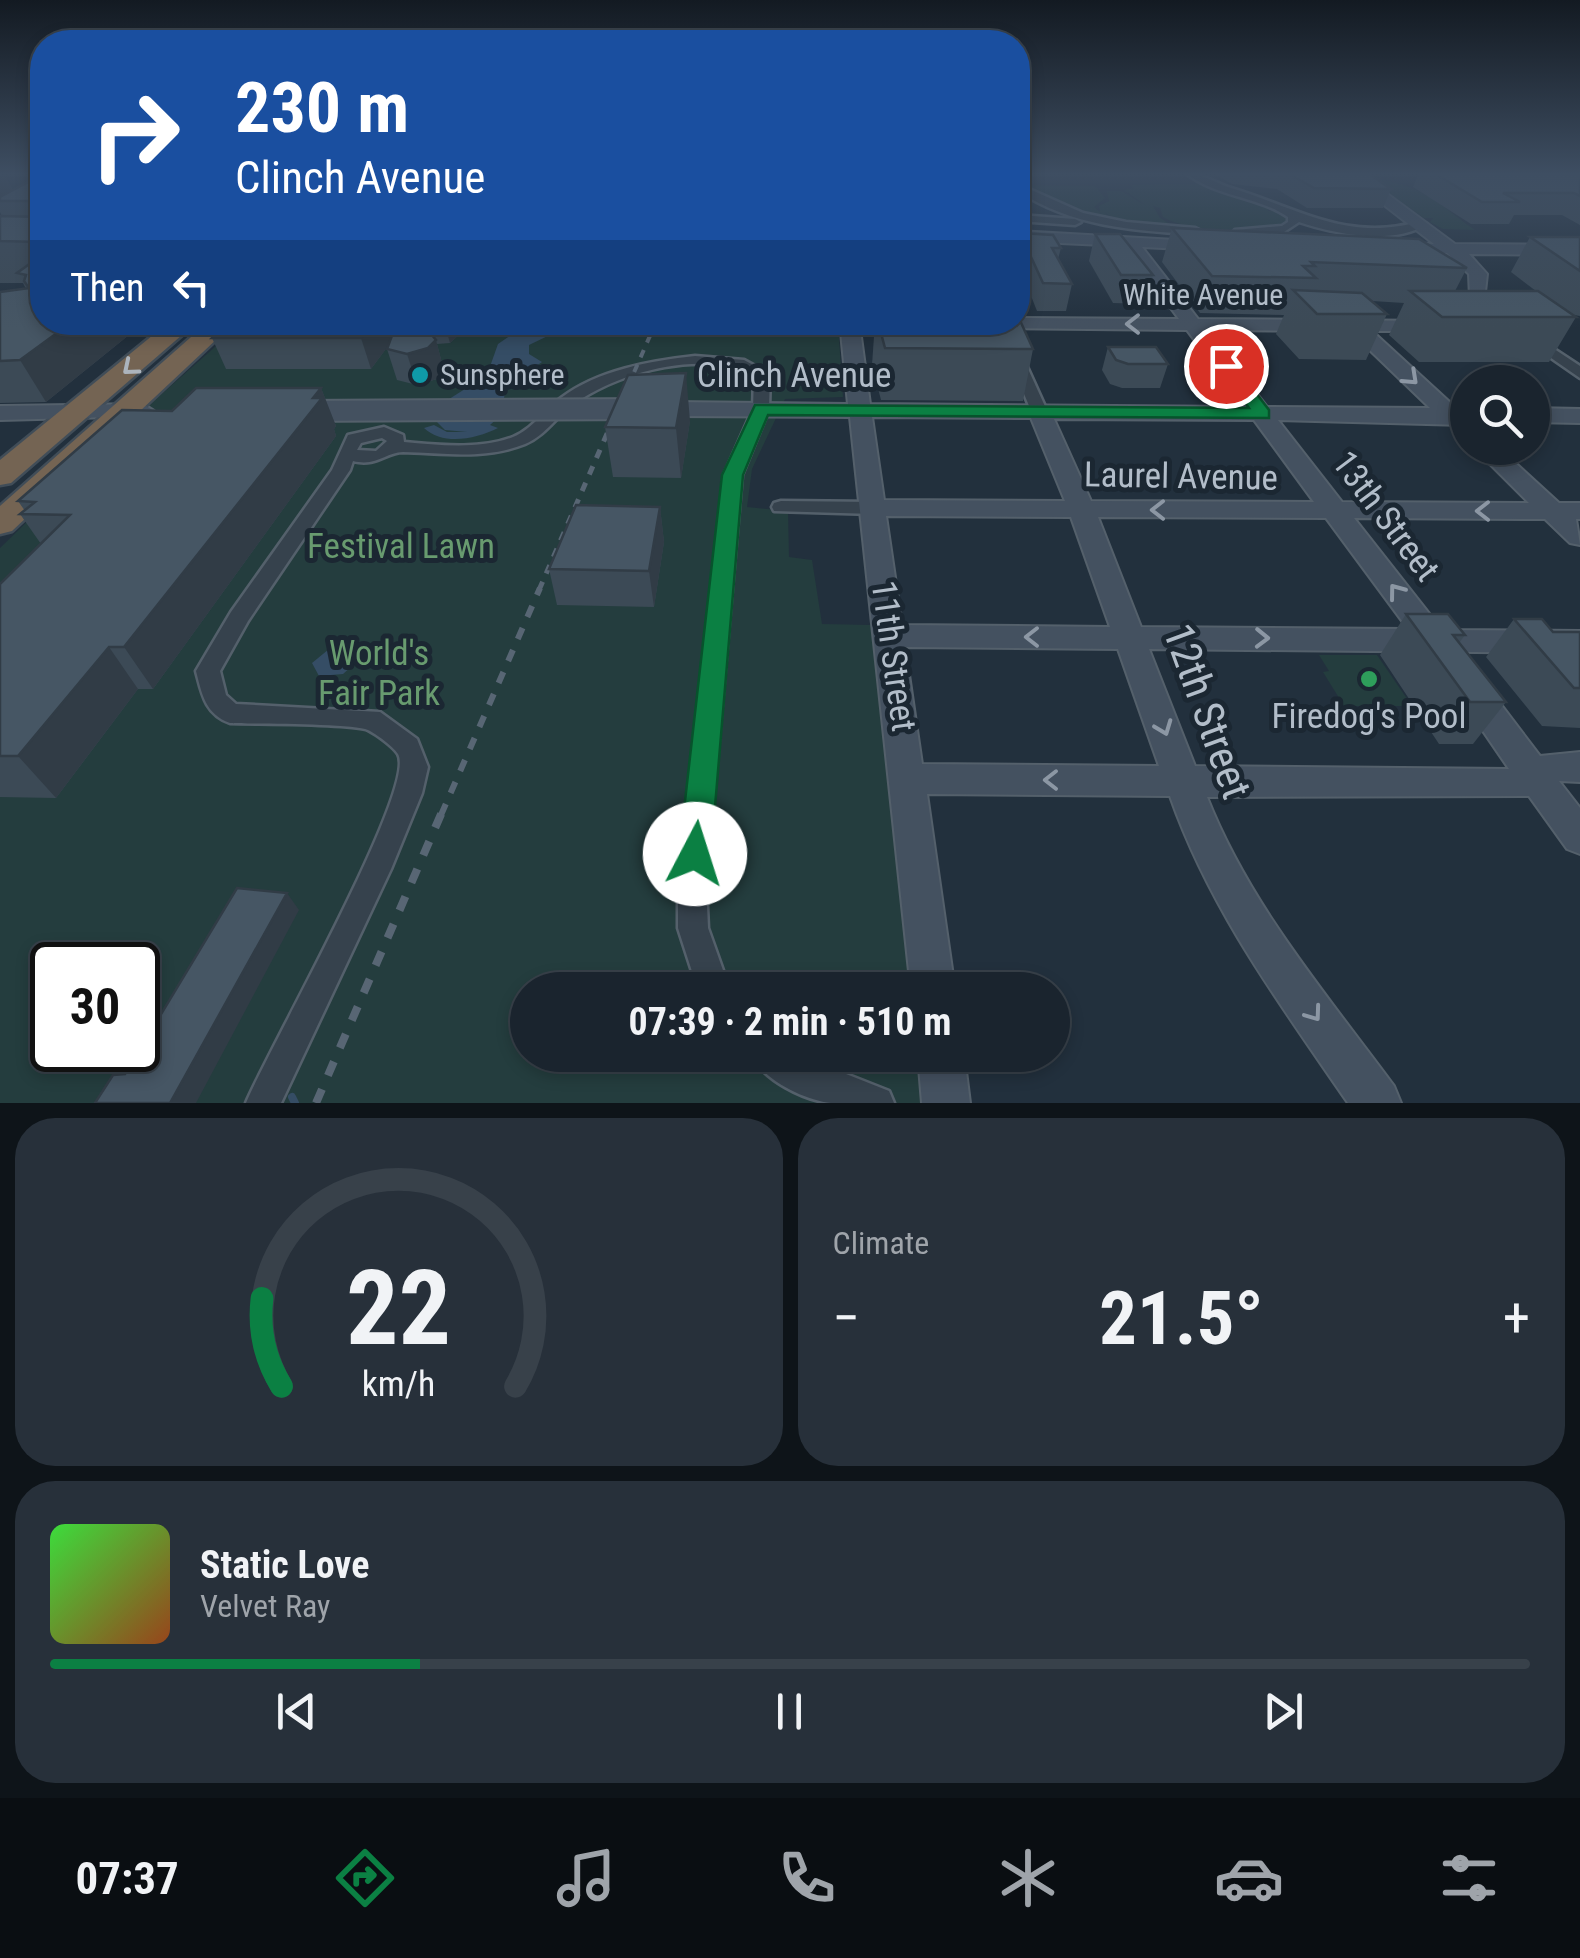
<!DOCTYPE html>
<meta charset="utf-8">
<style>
:root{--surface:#1a242e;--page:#27303a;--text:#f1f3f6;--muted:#9fa4aa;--line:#38414a;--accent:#0b8043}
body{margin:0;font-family:"Roboto Condensed",sans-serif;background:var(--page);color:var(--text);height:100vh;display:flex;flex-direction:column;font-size:38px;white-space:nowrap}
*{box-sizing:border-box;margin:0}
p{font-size:32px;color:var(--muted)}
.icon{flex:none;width:55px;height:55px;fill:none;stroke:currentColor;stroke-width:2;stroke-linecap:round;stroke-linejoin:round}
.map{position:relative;height:1103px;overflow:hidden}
.sheet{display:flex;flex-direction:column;gap:15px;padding:15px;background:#0e1419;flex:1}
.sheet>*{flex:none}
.guide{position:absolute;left:30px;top:30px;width:1000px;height:305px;border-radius:40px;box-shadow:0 5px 15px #0003,0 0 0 2px var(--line);background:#1a4fa0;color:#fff;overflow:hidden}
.tools{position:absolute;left:1450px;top:365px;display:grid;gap:20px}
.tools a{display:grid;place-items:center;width:100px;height:100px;border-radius:50%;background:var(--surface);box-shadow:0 5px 15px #0003,0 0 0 2px var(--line);font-size:50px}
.speed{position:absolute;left:30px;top:942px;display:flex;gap:20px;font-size:50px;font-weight:700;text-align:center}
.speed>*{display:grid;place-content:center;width:130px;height:130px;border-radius:50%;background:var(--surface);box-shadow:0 5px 15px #0003,0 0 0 2px var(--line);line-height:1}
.speed .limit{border:5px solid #111;border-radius:15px;background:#fff;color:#111}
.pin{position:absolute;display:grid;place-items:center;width:85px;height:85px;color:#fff;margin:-42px;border:5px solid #fff;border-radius:50%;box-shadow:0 2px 10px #0007}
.me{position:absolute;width:110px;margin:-55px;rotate:5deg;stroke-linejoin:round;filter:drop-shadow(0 0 8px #0008)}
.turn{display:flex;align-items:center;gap:35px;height:210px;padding:0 40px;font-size:45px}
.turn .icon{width:130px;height:130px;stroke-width:2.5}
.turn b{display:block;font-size:70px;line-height:85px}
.then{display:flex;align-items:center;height:95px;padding:0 40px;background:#0003;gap:20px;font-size:38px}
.big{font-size:75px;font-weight:700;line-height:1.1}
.sheet .tile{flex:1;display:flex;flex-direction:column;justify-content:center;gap:15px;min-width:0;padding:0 35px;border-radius:40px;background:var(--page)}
.sheet .dial{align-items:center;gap:0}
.dial svg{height:260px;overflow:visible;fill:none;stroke:var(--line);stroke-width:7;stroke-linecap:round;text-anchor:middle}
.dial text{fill:var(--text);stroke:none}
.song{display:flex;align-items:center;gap:30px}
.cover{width:120px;height:120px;border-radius:15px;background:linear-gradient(135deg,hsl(120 70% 55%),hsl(20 70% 35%))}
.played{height:10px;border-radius:5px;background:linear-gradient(90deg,var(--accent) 25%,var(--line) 25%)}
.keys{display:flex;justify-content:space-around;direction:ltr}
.heat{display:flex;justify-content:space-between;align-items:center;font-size:55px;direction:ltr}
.sheet .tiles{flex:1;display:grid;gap:15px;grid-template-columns:1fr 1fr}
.tile:last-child{grid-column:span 2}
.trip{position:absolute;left:510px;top:972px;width:560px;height:100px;border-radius:50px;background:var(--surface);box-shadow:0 5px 15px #0003,0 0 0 2px var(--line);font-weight:700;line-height:100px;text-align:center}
.tab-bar{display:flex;height:160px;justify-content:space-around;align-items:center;background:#0a0e12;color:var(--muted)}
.tab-bar .icon{width:70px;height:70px}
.tab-bar .on{color:var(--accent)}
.tab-bar b{font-size:45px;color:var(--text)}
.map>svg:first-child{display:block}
.green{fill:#243d3e;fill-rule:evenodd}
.water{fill:#354d65}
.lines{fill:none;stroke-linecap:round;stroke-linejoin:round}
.stream{stroke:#354d65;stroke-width:8}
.street-casing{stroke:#54606b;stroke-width:5}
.secondary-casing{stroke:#54606b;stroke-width:4}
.highway-casing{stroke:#414d58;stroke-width:5}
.street{fill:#36424d;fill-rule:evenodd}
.secondary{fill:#445160;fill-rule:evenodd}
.highway{fill:#746453;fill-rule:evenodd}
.rail-far3{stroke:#586674;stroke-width:4;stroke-dasharray:8 8;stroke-linecap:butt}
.rail-far2{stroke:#586674;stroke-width:5;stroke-dasharray:9 9;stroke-linecap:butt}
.rail-far1{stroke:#586674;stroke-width:6;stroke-dasharray:12 12;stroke-linecap:butt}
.rail{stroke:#586674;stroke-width:8;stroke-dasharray:15 15;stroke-linecap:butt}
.secondary-bridge-casing{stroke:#54606b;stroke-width:24;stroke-linecap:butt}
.secondary-bridge{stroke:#445160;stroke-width:20}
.wall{fill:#3c4a56}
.shaded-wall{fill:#313c46}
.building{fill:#465664;stroke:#313c46;stroke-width:2.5}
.oneway{stroke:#8c97a4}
.oneway2{stroke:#acb4bd}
.route{fill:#0b8043;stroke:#07532c;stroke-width:2.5}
.culture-dot{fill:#0f9aa8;stroke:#1b2732;stroke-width:4}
.leisure-dot{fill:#2e9e5b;stroke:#1b2732;stroke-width:4}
.labels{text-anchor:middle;stroke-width:10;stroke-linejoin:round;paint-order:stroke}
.far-street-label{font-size:30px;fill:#b2bdc9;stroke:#1b2732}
.far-poi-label{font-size:30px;fill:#b2bdc9;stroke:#1b2732;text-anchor:start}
.street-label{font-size:35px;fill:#b2bdc9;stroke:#1b2732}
.park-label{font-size:35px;fill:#689b6f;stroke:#1b2732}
.poi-label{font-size:35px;fill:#b2bdc9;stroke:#1b2732}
.near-street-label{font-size:42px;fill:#b2bdc9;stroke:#1b2732}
</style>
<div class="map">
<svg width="1580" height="1103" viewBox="0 0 1580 1103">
<rect width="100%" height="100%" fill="#22303d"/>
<g class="green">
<path d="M1381,180c45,6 67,32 94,50l-32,-1 -13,-7 3,-4h-9l-47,-33z"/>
<path d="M1199,184l70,22 -1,5h14l9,9c-21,17 -104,12 -128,-3l-3,-9 -7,-2 7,12 17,10 -62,-7 -10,-9 6,8 -48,-12 -39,-23 71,1 10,12 -11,9 6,5 -1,-6 10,-5 -2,-10h14l24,14 -21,-15 10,-2 -3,-3z"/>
<path d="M242,323h596l5,74 -58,2 -33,70 -5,38 41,4 1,46 23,3 10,64 49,1 4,11 42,354h-389v65h395l-1,48h-922v-555l129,-125zM52,965h86v85h-86z"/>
<path d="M1319,655h58l35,51h-68l-21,-34 6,-1z"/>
</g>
<g class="water">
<path d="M529,323h27v9l-27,13v9l13,8 -36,25 -5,28 -11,10 8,3c-22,11 -55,18 -74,0l10,-3 13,7h20l-22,-2 -10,-10 11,-19 41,-26 11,-31z"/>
<path d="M334,645h21l5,14 -17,15 -24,2 -7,-13z"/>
</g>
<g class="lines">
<path class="stream" d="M292,1097l3,6"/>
<defs>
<g id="street">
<path d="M1186,173c16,0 29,10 45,15 67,20 117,55 190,33l6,3c-34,22 -92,10 -128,-2l-15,10 -45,3 -6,-3 2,-2 47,-4 6,-4v-5c-31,-21 -72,-20 -102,-44z"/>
<path d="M1018,184l65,29 43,9 69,6 6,3 -6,3c-62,-3 -124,-8 -177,-43z"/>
<path d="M1018,215l57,4 6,3 -6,3 -57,-4z"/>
<path d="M1533,335l47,31v12l-52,-36v-6z"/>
<path d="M695,356l49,4 26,14 -1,35 -27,66 -36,410 2,43 22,62h-32l-20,-62v-43l46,-410 29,-66 1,-33c-50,-27 -130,-5 -176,25 -20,12 -31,34 -53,43 -41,16 -80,9 -122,8 -17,0 -26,15 -50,9l-3,9 -102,151 -28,50 6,24 10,9 144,8 37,27 11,28 -6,26 -31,76 -110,234h-35c21,-51 172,-316 152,-349 -5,-8 -22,-20 -30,-24 -15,-7 -114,-6 -138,-7 -25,-9 -28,-29 -34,-52l35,-59 101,-142 16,-35 36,-8 19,8 1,7c35,3 75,8 109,-5 20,-8 31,-27 48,-39 37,-28 89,-37 134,-42zM382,438l5,3 -11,10 -19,-1 4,-7z"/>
<path d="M1017,356l7,4 24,53 -2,3 -6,2 -8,-5 -22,-53z"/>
<path d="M781,501l93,1 9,6 -9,6 -100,-3 -2,-4 2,-4z"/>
<path d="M752,1055h46l91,36 5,12c-20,0 -43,0 -63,0 -27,-3 -68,-23 -79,-48z"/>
</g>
<g id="secondary">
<path d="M1343,173h16l96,71 125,1v10l-111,-1 18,20 -2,18 26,24 -16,4 -25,-22 -1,-24 -22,-21 -56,-2 -2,-3 8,-5 37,1z"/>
<path d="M1018,231l192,11v6l-6,2 -62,-3 56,72 238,2 3,4 -10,6h-57l84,77h12l-4,17 -186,-5 64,82 187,1 -55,-55h25l60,55h21v16h-4l4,26 -10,-2 -25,-24 -191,-1 88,112 138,1v22l-431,-4 46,117 314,3 -54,-79 4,-9 12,-3 12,3 57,75 40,-4v30l-21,-1 21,27v46l-13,-5 -38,-53 -322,1c42,107 119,197 187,289l7,17h-53c-68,-99 -138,-193 -178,-307l-243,-2 28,196h-44l-61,-573 -177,-1 -11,-7 11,-7 175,2 -8,-82h19l11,82 374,3 -57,-77 -189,-2 -2,-6h22v-4l161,1 -54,-73 -107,-5zM1207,330l143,1 80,77 -163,-1zM872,417l159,1 34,83 -181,-1zM1054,419l200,1 60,82 -223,-1zM886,516l185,1 39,110 -208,-2zM1098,517l228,1 82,111 -267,-2zM905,647l213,2 41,117 -237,-2z"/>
<path d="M143,404l11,7 -3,5 -151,4v-14z"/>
<path d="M1532,408l48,1v14l-48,-1z"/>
<path d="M918,1055h46l6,48h-48z"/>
</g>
<g id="highway">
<path d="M169,322h28l-186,161 -11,2v-25z"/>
<path d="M208,322h27l-223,209 -12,3v-28z"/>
</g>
</defs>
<use href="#street" class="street-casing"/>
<use href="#secondary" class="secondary-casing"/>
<use href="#highway" class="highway-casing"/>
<use href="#street" class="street"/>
<use href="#secondary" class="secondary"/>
<use href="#highway" class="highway"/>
<path class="rail-far3" d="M615,416l41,-94"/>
<path class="rail-far2" d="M539,590l77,-177"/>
<path class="rail-far1" d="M441,815l99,-227"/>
<path class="rail" d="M316,1103l126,-291"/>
<defs>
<path id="secondary-bridge" d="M296,411l352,-2"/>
</defs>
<use href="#secondary-bridge" class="secondary-bridge-casing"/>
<use href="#secondary-bridge" class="secondary-bridge"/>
</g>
<g class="wall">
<path d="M1018,173l13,2 -6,37 -7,-1z"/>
<path d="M1213,173h155l23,16 -8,19h-76l-30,-19 -45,-5z"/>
<path d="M1419,173h159l2,1v51l-18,-10h-48l-5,9h-38l-58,-37z"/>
<path d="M0,175h4l9,15 29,-10v142h103l-99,80 -46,1v-111l26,-3 -3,-6h-23v-67h2l-2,-4z"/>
<path d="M1172,228l295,40 -12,23h81l-25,-19 19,-35h50v79l-6,-1 2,2 -27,45h-130l-30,-27 15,-32 -32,-2 15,13 -21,46 -67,-1 -23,-25 8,-19 -84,-2 -38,-51z"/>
<path d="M1020,233l41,15 -3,11 14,25 -6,27h-29l-19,-48z"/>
<path d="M1095,234l58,41 -8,29 -32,-1 -24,-42z"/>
<path d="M229,322h244l-23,21 -13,1 7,27 -7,8 -20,6 -20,-5 -10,-31 1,-3 -17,23h-145l-14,-31z"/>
<path d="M875,322h143l15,27 -10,52 -142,-1 -9,-35z"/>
<path d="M1108,347l60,17 -8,24h-38l-12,-4 -8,-14z"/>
<path d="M321,388l15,38 -2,3 2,7 -183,253h-15l-82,109 -56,-1v-213l41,-40 -21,-30 5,-3 -7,-10 154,-90z"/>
<path d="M690,421l-9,57 -68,-1 -8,-50z"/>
<path d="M660,507l4,35 -10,65 -97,-2 -8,-36z"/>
<path d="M1406,614l59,21 -6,8 47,59 -33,42h-34l-59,-89z"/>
<path d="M1514,619l39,13h27v96l-38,-2 -56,-69z"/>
</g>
<g class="shaded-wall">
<path d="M4,175l15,26h-19v-24z"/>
<path d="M72,322h73l-99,80 -26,-42z"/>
<path d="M374,322h32l-35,47 -10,-31z"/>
<path d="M444,322h29l-23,21z"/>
<path d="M436,340l8,31 -7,8 -20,6 -10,-31z"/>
<path d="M686,373l4,48 -9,57 -5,-50z"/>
<path d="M321,388l15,38 -2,3 2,7 -183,253 -29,-42z"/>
<path d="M660,507l4,35 -10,65 -5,-36z"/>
<path d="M109,647l29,42 -82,109 -38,-42z"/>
<path d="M287,893l12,17 -103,193h-26z"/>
</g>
<g class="building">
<path d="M1288,173h80l23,16 -77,-1z"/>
<path d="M1434,173h144l2,1v22l-6,-3h-71l17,9h-38z"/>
<path d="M32,180h10v21h-42v-4z"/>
<path d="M0,216l42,1v19l-2,6 -40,-1z"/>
<path d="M1172,228l247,11 48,29 -156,-6 4,4h-12l13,12 -104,-2z"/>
<path d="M1020,233l33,2 8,13h-9l20,36 -29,-1z"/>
<path d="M1095,234h25l33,41h-32z"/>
<path d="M1530,237h50v34z"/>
<path d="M42,255v67h30l-52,38 -20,1v-69l29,-4 -5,-7 2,-6 -9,-2z"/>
<path d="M1293,290l69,3 25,21h-70z"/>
<path d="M1410,291h128l38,26h-134z"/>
<path d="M1018,316l15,33 -148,-1 -7,-26h140z"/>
<path d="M229,322h145l-13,16h-149z"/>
<path d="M397,322h24l15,18 -8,8 -21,6 -20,-5z"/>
<path d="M1108,347h48l12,17h-40l-12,-4z"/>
<path d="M686,373l-10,55 -71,-1 23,-52z"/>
<path d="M196,388h125l-8,10h9l-198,249h-15l-91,109h-18v-172l70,-69 -50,-1 15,-12 -17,-1 104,-91 50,1z"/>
<path d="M576,505l84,2 -11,64 -100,-2z"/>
<path d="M1406,614h42l17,21h-12l53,67h-36z"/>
<path d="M1514,619h28l11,13h27v56h-6z"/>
<path d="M237,888l50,5 -117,210h-75l18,-28 12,-1z"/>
</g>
<defs><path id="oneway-chevron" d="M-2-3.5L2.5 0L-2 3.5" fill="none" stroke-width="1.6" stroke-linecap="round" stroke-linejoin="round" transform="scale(2.5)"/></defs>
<g class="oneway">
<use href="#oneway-chevron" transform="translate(1133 324) rotate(-180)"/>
<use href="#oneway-chevron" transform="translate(1411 378) rotate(43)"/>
<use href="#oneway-chevron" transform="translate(1158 510) rotate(-180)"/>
<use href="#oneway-chevron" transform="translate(1483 511) rotate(180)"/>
<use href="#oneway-chevron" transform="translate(1396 591) rotate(-127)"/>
<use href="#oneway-chevron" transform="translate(1032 637) rotate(-180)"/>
<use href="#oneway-chevron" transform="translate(1262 638) rotate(1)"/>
<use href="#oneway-chevron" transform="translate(1164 728) rotate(69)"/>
<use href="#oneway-chevron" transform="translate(1051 780) rotate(-180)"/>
<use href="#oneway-chevron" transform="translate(1314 1014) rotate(54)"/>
</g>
<use class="oneway2" href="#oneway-chevron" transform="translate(130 368) rotate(140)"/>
<linearGradient id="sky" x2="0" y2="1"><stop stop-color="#131a22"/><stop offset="0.53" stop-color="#3e4e62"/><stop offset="1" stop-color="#3e4e62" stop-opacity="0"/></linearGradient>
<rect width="1580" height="328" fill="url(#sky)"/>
<path class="route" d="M1226,361l7,2 36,47v8l-501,-3 -25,60 -32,379 -5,10 -11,4 -12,-4 -4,-10 43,-379 33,-70 494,3 -31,-42z"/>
<circle class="culture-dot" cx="420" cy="375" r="10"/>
<circle class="leisure-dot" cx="1369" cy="679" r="10"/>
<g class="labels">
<g class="far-street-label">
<text x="1203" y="305">White Avenue</text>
</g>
<g class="far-poi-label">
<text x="440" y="385">Sunsphere</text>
</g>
<g class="street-label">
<text x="794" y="387">Clinch Avenue</text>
<text transform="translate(1181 476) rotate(1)" y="12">Laurel Avenue</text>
<text transform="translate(1386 516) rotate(53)" y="12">13th Street</text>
<text transform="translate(894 656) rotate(82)" y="12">11th Street</text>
</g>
<g class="park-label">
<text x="401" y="558">Festival Lawn</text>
<text x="379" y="665">World's<tspan x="379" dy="40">Fair Park</tspan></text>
</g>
<g class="poi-label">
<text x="1369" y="728">Firedog's Pool</text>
</g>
<g class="near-street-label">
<text transform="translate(1208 711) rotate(70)" y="15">12th Street</text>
</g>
</g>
</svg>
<div class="tools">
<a><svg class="icon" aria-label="search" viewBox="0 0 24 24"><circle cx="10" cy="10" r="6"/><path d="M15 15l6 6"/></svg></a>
</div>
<div class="speed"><div class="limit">30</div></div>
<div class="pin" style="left:1226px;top:366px;background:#d93025"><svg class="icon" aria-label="arrive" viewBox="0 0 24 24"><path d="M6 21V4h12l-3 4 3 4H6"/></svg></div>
<svg class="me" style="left:695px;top:854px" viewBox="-20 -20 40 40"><circle r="19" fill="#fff"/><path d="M0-13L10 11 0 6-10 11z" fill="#0b8043"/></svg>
<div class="trip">07:39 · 2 min · 510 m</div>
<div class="guide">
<div class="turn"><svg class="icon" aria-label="right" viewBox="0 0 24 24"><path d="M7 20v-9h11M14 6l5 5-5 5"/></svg><div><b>230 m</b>Clinch Avenue</div></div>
<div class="then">Then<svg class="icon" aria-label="left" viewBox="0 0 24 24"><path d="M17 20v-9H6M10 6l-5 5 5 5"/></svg></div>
</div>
</div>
<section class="sheet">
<div class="tiles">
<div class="tile dial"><svg viewBox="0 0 100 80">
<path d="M14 69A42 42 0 1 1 86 69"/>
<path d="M14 69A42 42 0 0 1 8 42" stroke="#0b8043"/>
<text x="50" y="56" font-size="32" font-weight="700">22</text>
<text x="50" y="72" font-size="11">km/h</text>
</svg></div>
<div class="tile"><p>Climate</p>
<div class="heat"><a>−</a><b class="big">21.5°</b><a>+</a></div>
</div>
<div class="tile">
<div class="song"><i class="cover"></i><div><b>Static Love</b><p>Velvet Ray</p></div></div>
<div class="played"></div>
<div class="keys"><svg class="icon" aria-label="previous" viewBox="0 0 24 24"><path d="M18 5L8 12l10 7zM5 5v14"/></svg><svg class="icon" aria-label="pause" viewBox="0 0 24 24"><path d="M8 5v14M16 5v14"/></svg><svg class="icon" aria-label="next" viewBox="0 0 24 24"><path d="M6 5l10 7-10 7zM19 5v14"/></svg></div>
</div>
</div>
</section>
<nav class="tab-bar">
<b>07:37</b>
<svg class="icon on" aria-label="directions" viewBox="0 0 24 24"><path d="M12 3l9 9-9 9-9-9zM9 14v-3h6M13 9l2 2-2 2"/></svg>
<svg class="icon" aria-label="music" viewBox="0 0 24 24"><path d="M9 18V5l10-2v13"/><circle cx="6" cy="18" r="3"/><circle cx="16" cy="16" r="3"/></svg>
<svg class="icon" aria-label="phone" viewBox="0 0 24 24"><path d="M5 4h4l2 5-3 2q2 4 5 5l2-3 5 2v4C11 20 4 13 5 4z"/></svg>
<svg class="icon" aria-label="climate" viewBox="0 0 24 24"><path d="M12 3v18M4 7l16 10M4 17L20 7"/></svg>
<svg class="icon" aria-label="car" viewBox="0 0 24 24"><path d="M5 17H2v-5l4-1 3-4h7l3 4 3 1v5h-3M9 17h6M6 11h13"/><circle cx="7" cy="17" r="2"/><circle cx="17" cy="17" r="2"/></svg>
<svg class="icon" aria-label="filters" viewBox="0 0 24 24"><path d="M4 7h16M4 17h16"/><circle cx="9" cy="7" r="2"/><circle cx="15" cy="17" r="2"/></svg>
</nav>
